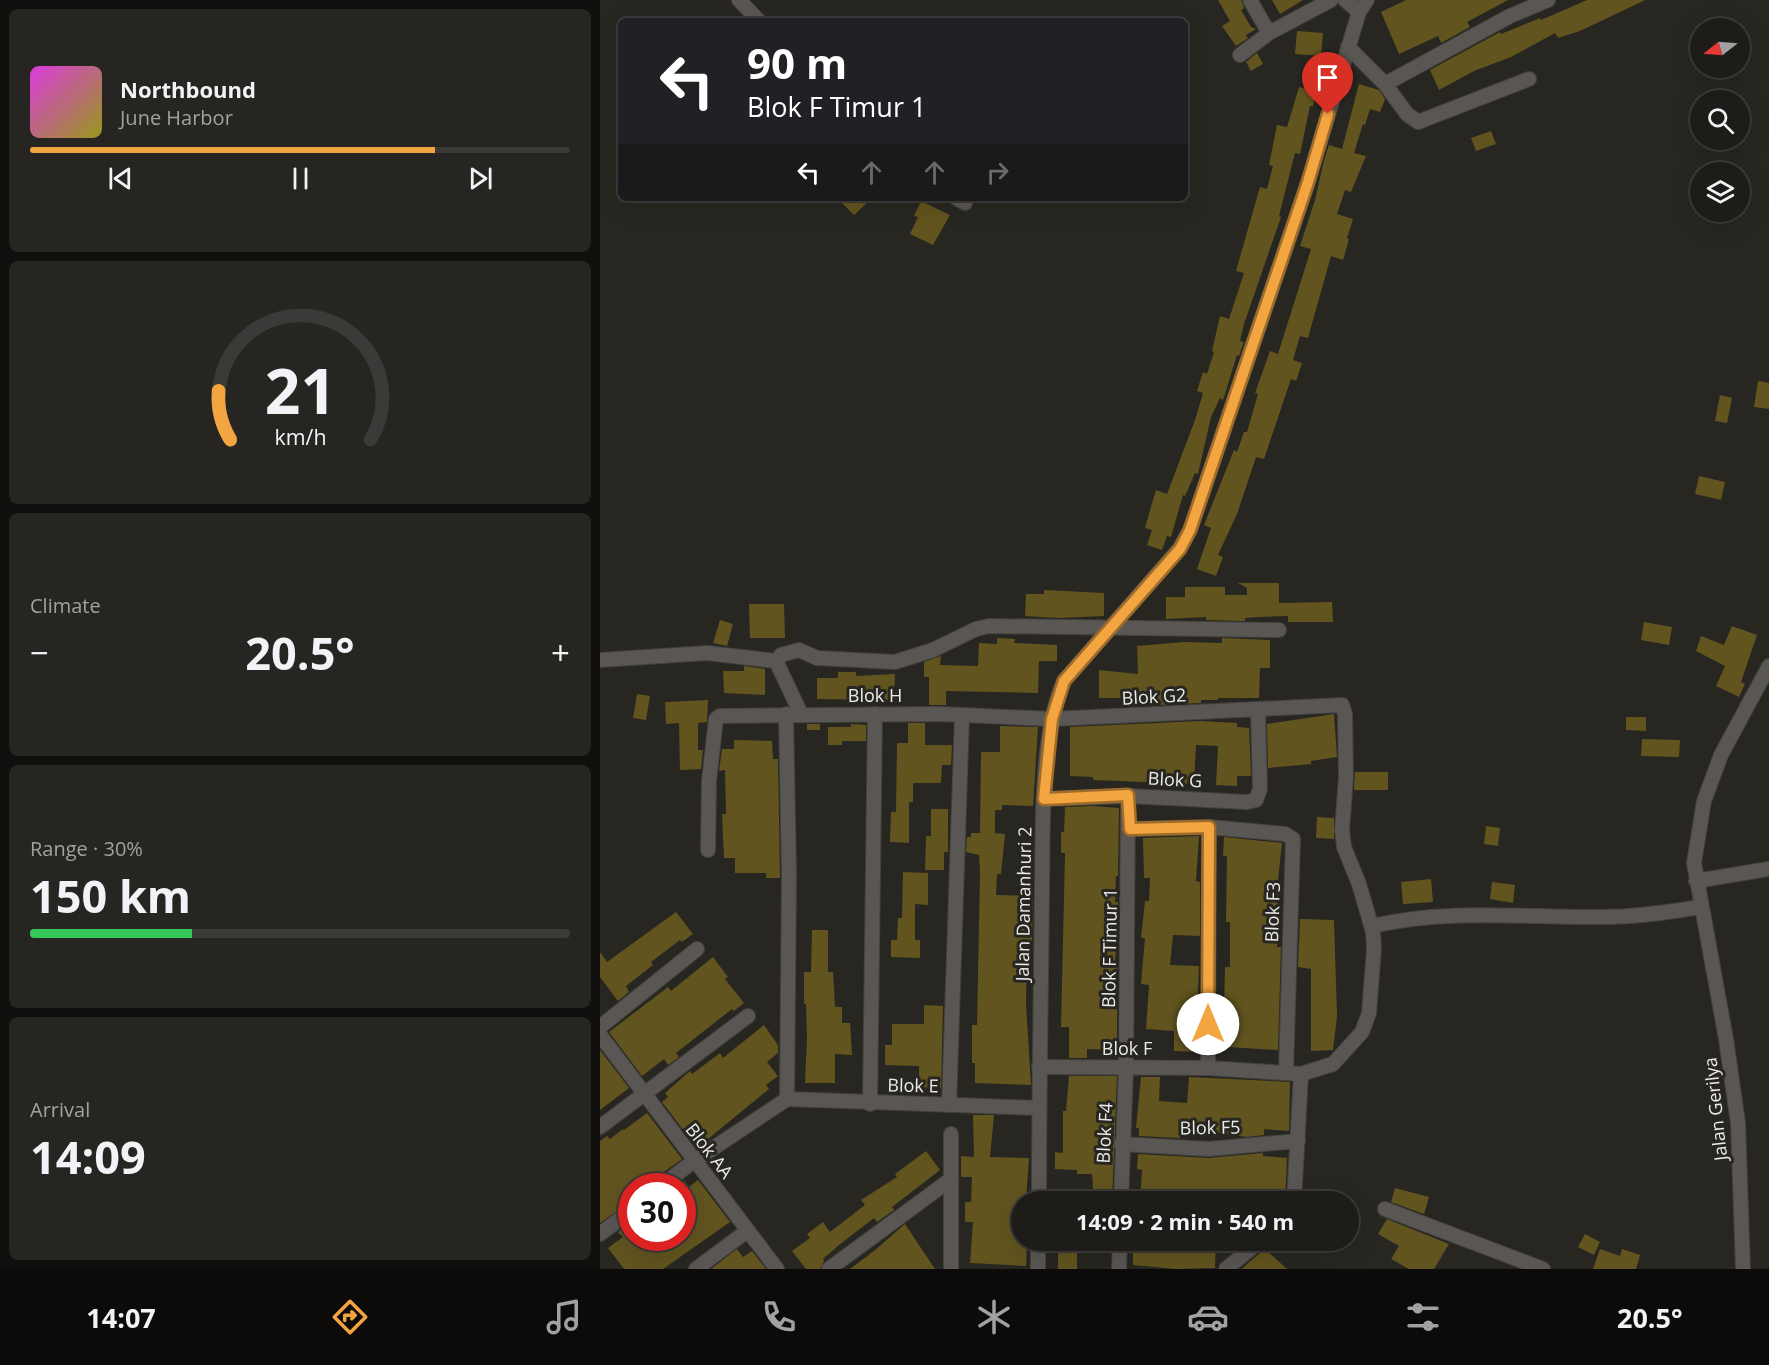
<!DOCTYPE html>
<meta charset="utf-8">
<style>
:root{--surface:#1e1c19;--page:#262522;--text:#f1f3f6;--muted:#a1a1a2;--line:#3c3a38;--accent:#f2a541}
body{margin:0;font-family:"Open Sans",sans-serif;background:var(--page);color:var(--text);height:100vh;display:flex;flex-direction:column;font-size:22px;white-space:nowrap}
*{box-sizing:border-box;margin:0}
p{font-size:20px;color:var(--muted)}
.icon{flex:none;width:33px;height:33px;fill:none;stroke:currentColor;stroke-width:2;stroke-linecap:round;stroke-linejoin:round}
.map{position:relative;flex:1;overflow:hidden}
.sheet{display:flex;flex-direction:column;gap:9px;padding:9px;background:#100f0e;width:600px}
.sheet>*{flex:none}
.top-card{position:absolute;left:18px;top:18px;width:570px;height:183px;border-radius:9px;box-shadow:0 6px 24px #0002,0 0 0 2px var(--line);background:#202124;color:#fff;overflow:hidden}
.needle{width:39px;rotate:253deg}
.controls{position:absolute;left:1090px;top:18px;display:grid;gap:12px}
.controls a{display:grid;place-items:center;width:60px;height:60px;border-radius:50%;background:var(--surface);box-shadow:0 6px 24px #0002,0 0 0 2px var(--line);font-size:30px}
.speed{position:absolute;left:18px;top:1173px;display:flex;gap:12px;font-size:30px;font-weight:700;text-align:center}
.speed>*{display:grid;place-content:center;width:78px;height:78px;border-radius:50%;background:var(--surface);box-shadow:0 6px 24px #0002,0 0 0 2px var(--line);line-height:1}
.speed .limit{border:9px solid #d22;background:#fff;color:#111}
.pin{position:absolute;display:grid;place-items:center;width:51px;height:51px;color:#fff;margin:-62px -26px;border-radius:50% 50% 50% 0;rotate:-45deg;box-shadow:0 0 6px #0007}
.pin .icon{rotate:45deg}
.me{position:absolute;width:66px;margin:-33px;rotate:0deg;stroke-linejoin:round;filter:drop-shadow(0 0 4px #0008)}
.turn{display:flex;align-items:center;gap:21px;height:126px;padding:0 30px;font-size:27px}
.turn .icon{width:78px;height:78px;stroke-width:2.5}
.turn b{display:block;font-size:42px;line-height:51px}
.lanes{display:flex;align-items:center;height:57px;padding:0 30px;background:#0003;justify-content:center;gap:30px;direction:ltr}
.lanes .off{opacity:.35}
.big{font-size:45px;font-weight:700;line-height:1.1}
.sheet .tile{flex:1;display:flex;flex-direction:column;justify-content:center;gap:9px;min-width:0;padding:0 21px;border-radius:9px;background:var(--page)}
.sheet .dial{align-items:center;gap:0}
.dial svg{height:156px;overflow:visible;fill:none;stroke:var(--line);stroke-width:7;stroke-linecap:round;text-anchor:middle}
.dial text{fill:var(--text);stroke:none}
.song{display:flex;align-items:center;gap:18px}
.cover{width:72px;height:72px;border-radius:9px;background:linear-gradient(135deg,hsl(300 70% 55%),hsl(60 70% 35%))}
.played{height:6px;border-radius:3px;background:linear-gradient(90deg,var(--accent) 75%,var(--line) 75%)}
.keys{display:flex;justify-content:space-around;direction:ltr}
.heat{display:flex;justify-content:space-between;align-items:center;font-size:33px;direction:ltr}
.charge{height:9px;border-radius:4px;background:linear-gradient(90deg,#34c759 30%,var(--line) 0)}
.trip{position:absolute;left:411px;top:1191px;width:348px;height:60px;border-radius:30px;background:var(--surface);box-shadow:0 6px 24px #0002,0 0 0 2px var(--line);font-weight:700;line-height:60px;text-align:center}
.menu{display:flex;height:96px;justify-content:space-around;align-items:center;background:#0c0b0a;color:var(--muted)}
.menu .icon{width:42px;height:42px}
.menu .on{color:var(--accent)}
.menu b{font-size:27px;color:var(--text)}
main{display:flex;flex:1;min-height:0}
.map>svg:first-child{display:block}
.building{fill:#61541f}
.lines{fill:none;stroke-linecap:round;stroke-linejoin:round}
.street-casing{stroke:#43423d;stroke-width:16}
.street{stroke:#595654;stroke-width:14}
.route-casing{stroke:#9d6b2a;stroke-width:15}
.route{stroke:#f2a541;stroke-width:10}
.labels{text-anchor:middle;stroke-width:6;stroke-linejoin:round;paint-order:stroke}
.street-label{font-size:18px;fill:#ecebe8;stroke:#282621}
</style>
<main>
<section class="sheet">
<div class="tile">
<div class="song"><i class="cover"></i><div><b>Northbound</b><p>June Harbor</p></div></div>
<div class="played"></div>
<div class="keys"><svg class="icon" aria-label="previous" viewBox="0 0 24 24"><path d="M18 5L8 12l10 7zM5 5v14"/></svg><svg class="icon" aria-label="pause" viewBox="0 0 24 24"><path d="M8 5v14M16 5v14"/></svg><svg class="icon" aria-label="next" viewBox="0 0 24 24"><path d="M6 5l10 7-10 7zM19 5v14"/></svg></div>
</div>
<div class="tile dial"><svg viewBox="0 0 100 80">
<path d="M14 69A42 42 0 1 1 86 69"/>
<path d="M14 69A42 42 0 0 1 8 44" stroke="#f2a541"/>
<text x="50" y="56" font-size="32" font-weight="700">21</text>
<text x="50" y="72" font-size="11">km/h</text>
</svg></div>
<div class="tile"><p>Climate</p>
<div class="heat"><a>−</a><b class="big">20.5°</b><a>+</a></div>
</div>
<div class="tile"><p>Range · 30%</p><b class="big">150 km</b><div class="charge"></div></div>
<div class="tile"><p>Arrival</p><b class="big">14:09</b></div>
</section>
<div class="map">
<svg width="1169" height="1269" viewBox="0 0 1169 1269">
<rect width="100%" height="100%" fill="#282621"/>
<g class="building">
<path d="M618,0h23l3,8 -3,2 10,17 5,2 -10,6 2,3 -12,8 -14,-20 8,-5z"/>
<path d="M672,0h31l-23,14z"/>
<path d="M806,0h102l-41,22 3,5 -29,16 -3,-7 -39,18 -18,-42z"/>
<path d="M987,0h58l-65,31 -22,7 -3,-5 -44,24 -37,14 -35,19 -9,-20 70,-38 1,2 39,-16 1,2z"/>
<path d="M697,31l26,2 -2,23 -26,-2z"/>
<path d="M657,53l6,11 -12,7 -5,-9z"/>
<path d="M759,84l20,6 6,9 -5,13 -10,-3 -5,16 -2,-1 -9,29 12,3 -15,36 -6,-2 -8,24 16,5 -6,19 2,1 -6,21 -12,-4 -23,82 -8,-2 -7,24 9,3 -6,18 -5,-2 -27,80 -8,-2 -19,57 -19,41 5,2 -7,19 -19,-7 14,-41 -7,-3 30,-75 3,2 7,-20h3l11,-38 -3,-1 15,-42 8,3 33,-105 -11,-3 15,-46 9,-40 5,-15 13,4z"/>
<path d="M699,87l17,5 -3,14h-3l-10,48 -5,-1 -16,63 2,1 -37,107 -4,17 4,1 -5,14 -2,-1 -14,45 -3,-2 -9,19 -13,57 -3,-1 -10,23 -2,-1 -12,42 -4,-1 -5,14 -15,-5 5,-15 -7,-2 6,-21 5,-17 11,4 28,-74 8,-27 -6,-2 6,-19 4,2 7,-22 -2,-1 8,-35 9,3 15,-46 -8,-2 24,-84 7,2 6,-23 -4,-1 8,-40 10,2z"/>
<path d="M891,131l5,13 -20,7 -5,-13z"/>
<path d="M237,198h35l-18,17z"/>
<path d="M321,201l29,14 -17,30 -23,-11 8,-17 -4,-1z"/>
<path d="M1158,381l11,2v26l-15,-2z"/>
<path d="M1120,395l12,3 -5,25 -12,-2z"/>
<path d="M1099,476l26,6 -4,18 -26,-6z"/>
<path d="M638,583h41v20l53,-1 1,20h-45v-6l-30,1 -13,1v3l-39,-1v-3l-40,2v-22h19v-10h40v8h22v-7z"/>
<path d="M444,590l60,3v23l-45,2 -34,-2 1,-22h18z"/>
<path d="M149,604h35l1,34h-35z"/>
<path d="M120,620l13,4 -6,22 -14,-3z"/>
<path d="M1044,622l28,5 -3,18 -28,-5z"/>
<path d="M1132,626l25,9 -16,47 4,2 -6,13 -23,-11 9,-20 -29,-15 5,-15 23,9z"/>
<path d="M397,638l18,1 -1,4 43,2v16h-18l-1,32 -92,-2v14h-17v-28h-5v-15l17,-6 -1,9 38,1 1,-23 18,1z"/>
<path d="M622,638l48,2v28h-10l-1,30h-41v2h-17v3l-44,2v-7h-58v-28l39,4 -1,-28 47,-4 38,1z"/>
<path d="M144,666l21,3v26l-41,-2 -1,-22h21z"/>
<path d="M238,672h18v4l39,-2 -1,26 -77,-1v-21h21z"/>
<path d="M37,694l13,2 -4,24 -13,-2z"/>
<path d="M108,700l-1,22 -9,1v27h5l-2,19 -21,1 -1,-47 -13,1 -1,-22z"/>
<path d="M734,714l3,43 -26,4v3l-43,4 -1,-44z"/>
<path d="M1026,717h20v14l-20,-1z"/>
<path d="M600,721l37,2v4l12,1 2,48h-14v10l-21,-1 2,-39 -22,-1 -2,39 -101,-4v-3l-23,-1v-49z"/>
<path d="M308,723h17v22h27l-1,20h-9l-1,18h-28v19h-4v41l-19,-1 1,-30h5l1,-69h11z"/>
<rect x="207" y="724" width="13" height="6"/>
<path d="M251,724l15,1v16h-24v4h-14v-18h23z"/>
<path d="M400,726l38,1 -5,79 -31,-1v5h-7v23l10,1 -4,40h-4l-1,21 37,1 -1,46h-5l-1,62 5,81 -56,-2v-20h-3v-38h5l3,-152 -1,-18 -13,-3 1,-15h4v-4h9l1,-81h19z"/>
<path d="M1042,739l38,1 -1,17 -38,-1z"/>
<path d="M134,740l38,1 1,18h5l2,119h-14v-5h-31v-15h-11l-2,-44h4l-1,-44 -6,1 3,-22h12z"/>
<path d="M755,772h33v18h-34z"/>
<path d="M493,806l26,2 -1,68h-2l-1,26h3l-3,62h3l-3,43h2v43l-30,-1v9h-18v-31h-8l4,-174h-4v-21h3l1,-25z"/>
<path d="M331,809h17v43h-4v18h-19l1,-34h5z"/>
<path d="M717,817l17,1v21l-18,-1z"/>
<path d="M886,826l14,2 -2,18 -14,-2z"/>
<path d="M599,836l-3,45 4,1v54l-27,-1 -3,30 29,1 -3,73h3v13l-25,-1v-20l-28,-2 3,-44 -8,-1 4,-46h-4l4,-37h4l1,-23h-6l-1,-40z"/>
<path d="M624,837l58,6 -4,37 -1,67h4l-3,103 -50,-3 1,-37h-5l1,-43h5v-45h-4l1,-66h-4z"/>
<path d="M303,872l25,1v32l-13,-1v36h5v18l-29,-1v-17h6l1,-22h4z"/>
<path d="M831,879l2,23 -30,2 -2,-22z"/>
<path d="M892,882l23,3 -2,18 -23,-4z"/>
<path d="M76,912l17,22 -11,8 -2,-2 -29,22 2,3 -27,21 3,6 -11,9 -18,-24v-25l7,10z"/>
<path d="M700,919l34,1 3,96 -4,34 -22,1v-82l-13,-2z"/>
<path d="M212,930h16v42h5l2,35h7v16h8l2,32 -17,-1v29h-30l2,-44 -1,-35h-2v-32h7z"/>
<path d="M113,957l15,20 -3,2 19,24 -10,8 -2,-2 -56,44 3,4 -11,8 -4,-6 -22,17 -33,-44 59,-45 3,4z"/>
<path d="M324,1005l19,1 -2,82 -22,-1v-21l-34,-1v-20h7v-21h32z"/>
<path d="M164,1025l14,20v8l-11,9 11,14 -12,9 3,4 -72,59 -35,-46 6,-5 -3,-4 25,-22 2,3 28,-21 3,5z"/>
<path d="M0,1050l29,38 -29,22z"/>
<path d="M469,1076h48l-5,126h-18l-2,-28h-15v-4l-22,-1v-17l8,1v-42h3z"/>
<path d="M541,1077h19l-1,24 28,2 2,-26 101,5 -1,49 -25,-2v6l-17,2 -43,-6v-3l-24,-1v11l-41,-2v-8h-3z"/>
<path d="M47,1113l35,46 -35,25 -2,-3 -6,5h-7v15l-32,22v-82l7,-5 3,3 13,-10 1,1z"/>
<path d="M373,1115h21l-4,42 39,1 -3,43h-4v39h3l2,6 -1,20 -56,-3 3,-41h-8v-20h6l1,-25h-11v-21l13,1z"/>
<path d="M326,1151l14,19 -48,37 2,3 -17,12 -3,-4 -35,27 -16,14 1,2 -4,8h-14l-14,-18 18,-13 -3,-4 16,-12 7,10 35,-27 -4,-5 36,-23 -2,-3z"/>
<path d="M663,1153v3l24,2 -2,44h-145l2,-32 -5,-1 1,-15 71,4z"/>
<path d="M84,1180l5,7 9,-7 32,42 -67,47h-39l-16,-21 15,-11 -5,-5 14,-10v16h50z"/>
<path d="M795,1188l34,9 -5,17 -33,-12z"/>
<path d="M787,1219l62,25 -15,25h-25l-18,-10 8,-13 -21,-12z"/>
<path d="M305,1224l30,45h-85l24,-18z"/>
<path d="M985,1234l15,8 -6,13 -16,-8z"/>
<rect x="458" y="1240" width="19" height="29"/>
<path d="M533,1240h83l-1,28 -39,1 -43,-4z"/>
<path d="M137,1249l6,8 9,-6 14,18h-55z"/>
<path d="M665,1249l22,20h-45l6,-6z"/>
<path d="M1000,1249l20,7 2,-7 18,6 -4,14h-43z"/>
</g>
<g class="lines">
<defs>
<g id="street">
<path d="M139,0l20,21"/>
<path d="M650,0l19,33 62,-33"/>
<path d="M745,0l14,12"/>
<path d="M748,47l37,37 125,-68 38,-16"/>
<path d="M640,55l29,-22"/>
<path d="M785,84l22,30 11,8 111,-43"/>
<path d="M356,198l9,5"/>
<path d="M0,660l107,-7 69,8 25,53"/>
<path d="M176,661l5,-6 18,-5 18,8 78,4 38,-12 43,-21 13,-3 290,4"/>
<path d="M186,714l3,161 -2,224"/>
<path d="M444,799l84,-3 119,6 9,-2 4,-11 -2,-79"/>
<path d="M530,829l79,-2 76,7 8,5 -7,232"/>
<path d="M108,850l1,-69 7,-62 4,-3 221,-2 111,5 290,-14 3,9 1,63 -4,53 2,17 15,37 14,48 1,17 -5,64 -7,19 -29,32 -32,10"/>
<path d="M1096,881l73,-12"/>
<path d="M772,926c72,-17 145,-9 219,-9 36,1 74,-4 109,-10"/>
<path d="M0,1027l97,-78"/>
<path d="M0,1035l177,234"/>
<path d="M439,1067l169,1 93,6 -7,128"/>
<path d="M608,1068l1,-241"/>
<path d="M187,1099l252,9"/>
<path d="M270,1104l5,-390"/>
<path d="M349,1105l13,-389"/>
<path d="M0,1127l148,-111"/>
<path d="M351,1134v135"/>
<path d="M521,1144l88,5 89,-8"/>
<path d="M61,1186l33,-25 93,-62"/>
<path d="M439,1202c0,-105 2,-210 3,-314 1,-59 -2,-154 22,-207l116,-133 10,-18 118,-348 51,-170 8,-12"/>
<path d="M521,1202l5,-135 2,-271"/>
<path d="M785,1209l158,60"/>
<path d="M0,1234l32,-24"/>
<path d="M96,1269l51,-38"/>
<path d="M229,1269l121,-89"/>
<path d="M438,1269v-29"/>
<path d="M519,1269l1,-29"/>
<path d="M626,1269l35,-29"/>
<path d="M1143,1269l-5,-146 -12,-84 -32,-176 10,-62 17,-46 48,-89"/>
</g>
</defs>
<use href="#street" class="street-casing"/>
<use href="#street" class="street"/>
</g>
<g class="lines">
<defs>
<path id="route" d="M608,1024l1,-197 -79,2 -2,-34 -84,4 8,-80 12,-38 116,-132 10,-19 118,-348 20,-68"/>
</defs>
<use href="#route" class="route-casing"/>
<use href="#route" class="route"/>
</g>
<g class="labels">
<g class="street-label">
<text x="275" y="702">Blok H</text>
<text transform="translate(554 697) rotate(-3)" y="6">Blok G2</text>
<text transform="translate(575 780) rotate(3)" y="6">Blok G</text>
<text transform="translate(424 904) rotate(-89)" y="6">Jalan Damanhuri 2</text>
<text transform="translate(673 912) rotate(-88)" y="6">Blok F3</text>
<text transform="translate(510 948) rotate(-89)" y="6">Blok F Timur 1</text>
<text x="527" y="1055">Blok F</text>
<text transform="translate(313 1086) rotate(1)" y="6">Blok E</text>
<text transform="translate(1116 1109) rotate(-96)" y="6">Jalan Gerilya</text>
<text transform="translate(610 1128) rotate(-1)" y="6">Blok F5</text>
<text transform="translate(505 1133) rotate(-87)" y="6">Blok F4</text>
<text transform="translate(109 1151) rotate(52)" y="6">Blok AA</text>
</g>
</g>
</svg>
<div class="controls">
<a><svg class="needle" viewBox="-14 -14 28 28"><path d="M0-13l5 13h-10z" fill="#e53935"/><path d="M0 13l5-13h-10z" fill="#a1a1a2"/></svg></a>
<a><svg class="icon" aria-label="search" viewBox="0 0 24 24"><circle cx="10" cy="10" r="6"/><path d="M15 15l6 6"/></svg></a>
<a><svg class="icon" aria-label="layers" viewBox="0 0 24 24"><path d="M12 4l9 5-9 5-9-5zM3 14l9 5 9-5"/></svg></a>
</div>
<div class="speed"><div class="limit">30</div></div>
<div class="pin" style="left:728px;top:114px;background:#d93025"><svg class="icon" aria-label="arrive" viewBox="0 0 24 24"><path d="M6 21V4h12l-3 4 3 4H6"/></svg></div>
<svg class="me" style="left:608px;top:1024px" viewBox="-20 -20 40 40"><circle r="19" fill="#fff"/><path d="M0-13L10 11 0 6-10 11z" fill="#f2a541"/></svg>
<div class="trip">14:09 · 2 min · 540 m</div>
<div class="top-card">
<div class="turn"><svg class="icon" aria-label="left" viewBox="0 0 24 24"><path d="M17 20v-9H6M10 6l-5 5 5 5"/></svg><div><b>90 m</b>Blok F Timur 1</div></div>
<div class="lanes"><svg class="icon" aria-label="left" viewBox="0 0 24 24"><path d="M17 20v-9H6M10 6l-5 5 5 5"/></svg><svg class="icon off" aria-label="ahead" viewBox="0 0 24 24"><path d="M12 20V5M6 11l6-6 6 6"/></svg><svg class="icon off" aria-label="ahead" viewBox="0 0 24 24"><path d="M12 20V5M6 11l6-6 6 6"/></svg><svg class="icon off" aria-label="right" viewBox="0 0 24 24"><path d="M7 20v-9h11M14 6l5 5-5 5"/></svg></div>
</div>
</div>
</main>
<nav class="menu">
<b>14:07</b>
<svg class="icon on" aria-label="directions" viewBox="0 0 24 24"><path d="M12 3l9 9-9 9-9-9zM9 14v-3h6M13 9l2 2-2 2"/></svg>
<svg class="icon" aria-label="music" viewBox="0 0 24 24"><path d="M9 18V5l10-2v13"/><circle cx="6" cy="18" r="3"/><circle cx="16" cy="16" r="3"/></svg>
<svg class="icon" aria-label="phone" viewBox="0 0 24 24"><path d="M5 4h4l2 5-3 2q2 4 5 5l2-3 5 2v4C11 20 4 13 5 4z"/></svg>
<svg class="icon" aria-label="climate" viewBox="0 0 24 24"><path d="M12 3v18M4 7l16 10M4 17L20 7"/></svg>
<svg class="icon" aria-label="car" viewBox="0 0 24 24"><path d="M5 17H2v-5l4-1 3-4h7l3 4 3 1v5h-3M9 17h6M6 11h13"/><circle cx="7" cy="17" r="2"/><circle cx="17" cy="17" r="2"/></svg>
<svg class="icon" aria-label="filters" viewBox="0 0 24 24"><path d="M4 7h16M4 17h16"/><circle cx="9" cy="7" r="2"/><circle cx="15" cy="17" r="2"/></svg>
<b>20.5°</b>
</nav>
